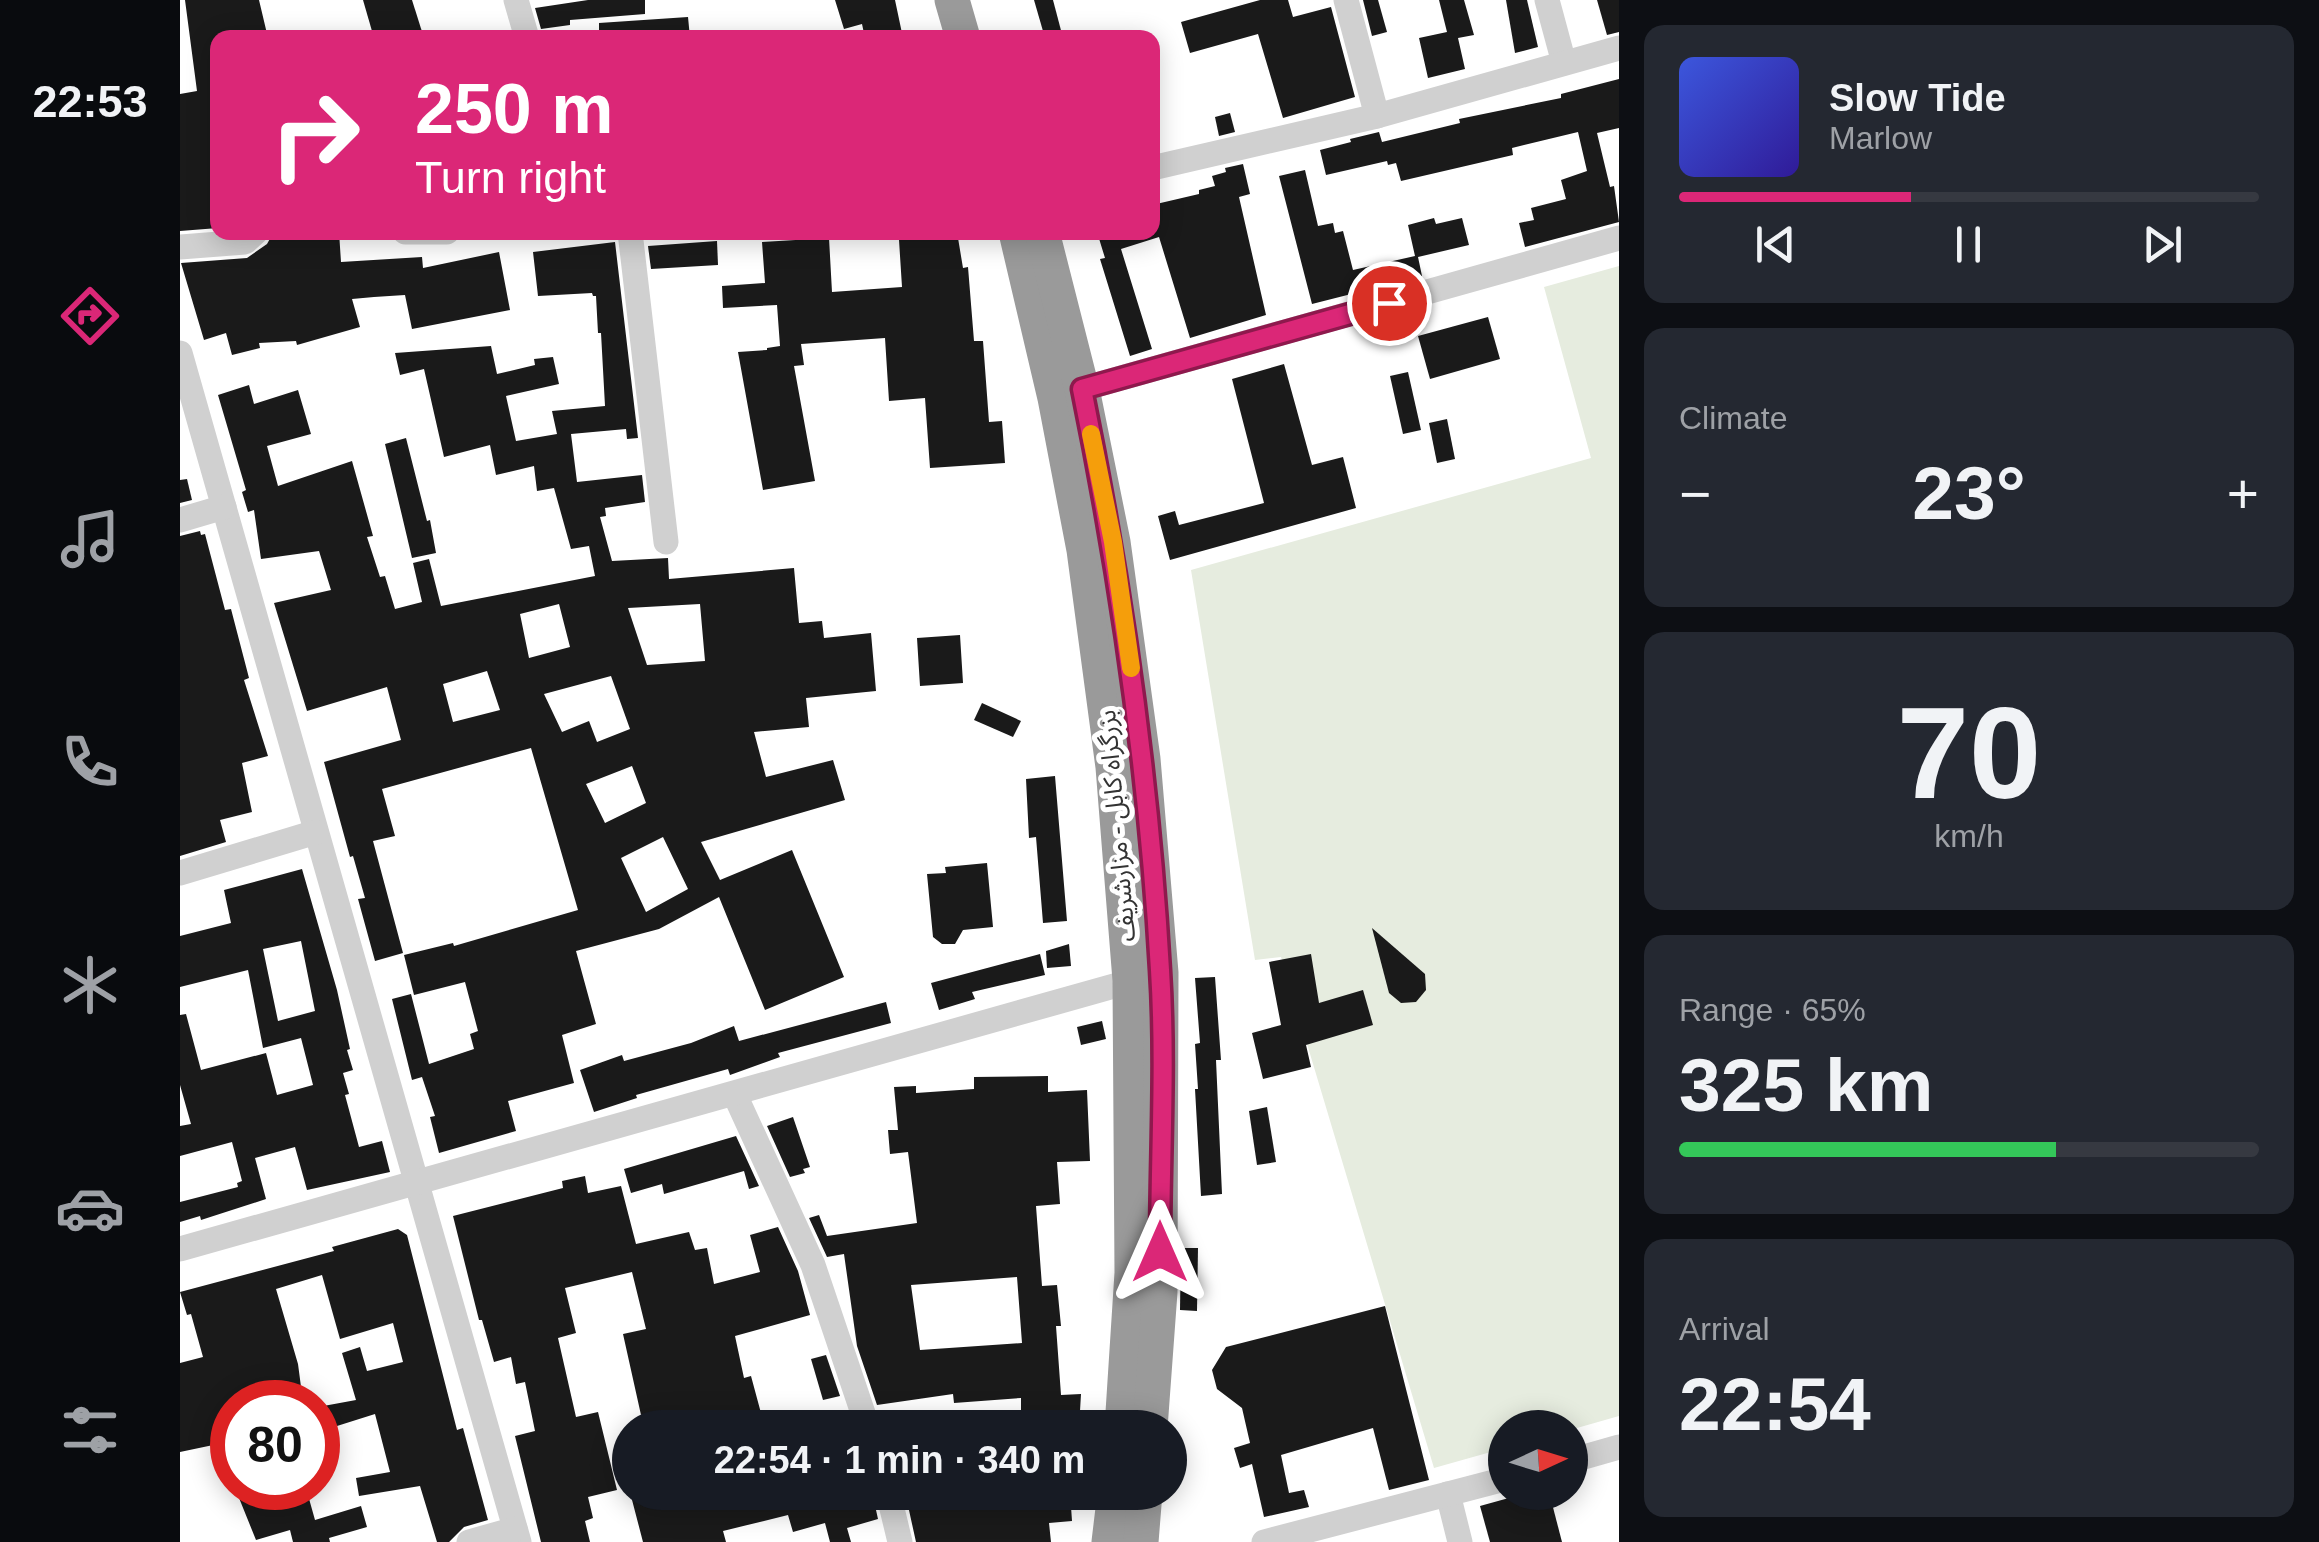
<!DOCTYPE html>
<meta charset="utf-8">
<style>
:root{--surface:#171b24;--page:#242831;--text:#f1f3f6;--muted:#9ea1a6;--line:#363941;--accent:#db2777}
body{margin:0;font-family:Helvetica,"Noto Sans Arabic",sans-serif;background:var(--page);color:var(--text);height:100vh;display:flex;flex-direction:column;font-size:38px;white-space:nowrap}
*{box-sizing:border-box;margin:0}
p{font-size:32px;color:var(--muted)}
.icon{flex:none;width:55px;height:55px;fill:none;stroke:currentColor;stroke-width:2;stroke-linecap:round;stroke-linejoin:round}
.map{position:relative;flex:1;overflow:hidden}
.panel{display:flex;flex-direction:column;gap:25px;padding:25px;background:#0d0f14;width:700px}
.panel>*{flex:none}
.top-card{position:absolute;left:30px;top:30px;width:950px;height:210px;border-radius:20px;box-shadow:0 5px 25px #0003;background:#db2777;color:#fff;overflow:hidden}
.needle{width:65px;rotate:86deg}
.buttons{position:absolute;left:1308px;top:1410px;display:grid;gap:20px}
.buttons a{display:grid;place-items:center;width:100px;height:100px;border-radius:50%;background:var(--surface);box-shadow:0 5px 25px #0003;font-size:50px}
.speed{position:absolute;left:30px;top:1380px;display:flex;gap:20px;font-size:50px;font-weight:700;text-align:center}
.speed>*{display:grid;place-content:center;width:130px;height:130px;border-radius:50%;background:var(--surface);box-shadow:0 5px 25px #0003;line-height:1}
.speed .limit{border:15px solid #d22;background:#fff;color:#111}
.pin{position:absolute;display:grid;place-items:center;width:85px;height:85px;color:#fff;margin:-42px;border:5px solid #fff;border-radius:50%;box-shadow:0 2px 10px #0007}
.me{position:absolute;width:110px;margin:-55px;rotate:0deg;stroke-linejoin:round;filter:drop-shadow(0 0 8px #0008)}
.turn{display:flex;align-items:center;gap:35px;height:210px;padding:0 40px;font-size:45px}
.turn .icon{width:130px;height:130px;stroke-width:2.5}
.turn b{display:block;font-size:70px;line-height:85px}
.big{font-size:75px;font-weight:800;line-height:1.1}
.panel .widget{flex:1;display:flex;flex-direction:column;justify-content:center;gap:15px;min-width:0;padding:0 35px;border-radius:20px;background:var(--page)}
.panel .dial{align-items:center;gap:0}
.dial b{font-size:130px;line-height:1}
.song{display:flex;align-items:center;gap:30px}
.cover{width:120px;height:120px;border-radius:15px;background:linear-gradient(135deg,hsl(230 70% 55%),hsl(250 70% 35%))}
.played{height:10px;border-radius:5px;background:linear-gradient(90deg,var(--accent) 40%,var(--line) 40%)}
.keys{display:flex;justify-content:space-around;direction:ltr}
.heat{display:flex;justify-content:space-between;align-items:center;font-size:55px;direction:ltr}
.charge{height:15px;border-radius:8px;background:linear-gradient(90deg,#34c759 65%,var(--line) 0)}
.trip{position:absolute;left:432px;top:1410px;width:575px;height:100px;border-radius:50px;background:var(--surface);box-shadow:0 5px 25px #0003;font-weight:800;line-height:100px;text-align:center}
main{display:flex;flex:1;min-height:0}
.tabs{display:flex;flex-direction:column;width:180px;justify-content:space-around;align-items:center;background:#090b0e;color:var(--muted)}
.tabs .icon{width:70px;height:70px}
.tabs .active{color:var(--accent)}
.tabs b{font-size:45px;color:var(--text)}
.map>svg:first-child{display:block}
.green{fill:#e6ecdf}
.building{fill:#1a1a1a;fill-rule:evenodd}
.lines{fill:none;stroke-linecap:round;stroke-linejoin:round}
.minor{stroke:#d0d0d0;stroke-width:25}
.highway{stroke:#9a9a9a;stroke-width:35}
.route-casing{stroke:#8e194d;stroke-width:25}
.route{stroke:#db2777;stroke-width:18}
.slow{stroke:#f59e0b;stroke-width:18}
.labels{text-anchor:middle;stroke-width:10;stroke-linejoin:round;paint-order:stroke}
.street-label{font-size:25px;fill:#333;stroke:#fff}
</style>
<main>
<nav class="tabs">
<b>22:53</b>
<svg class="icon active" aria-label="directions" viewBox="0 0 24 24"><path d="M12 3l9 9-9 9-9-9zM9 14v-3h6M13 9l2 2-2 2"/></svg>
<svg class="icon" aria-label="music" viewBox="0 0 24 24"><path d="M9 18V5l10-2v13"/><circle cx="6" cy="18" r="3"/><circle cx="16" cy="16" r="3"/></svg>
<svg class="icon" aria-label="phone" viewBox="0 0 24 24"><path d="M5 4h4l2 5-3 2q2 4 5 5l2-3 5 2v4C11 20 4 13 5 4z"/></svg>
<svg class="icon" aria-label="climate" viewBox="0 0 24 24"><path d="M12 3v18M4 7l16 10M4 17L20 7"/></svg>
<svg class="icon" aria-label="car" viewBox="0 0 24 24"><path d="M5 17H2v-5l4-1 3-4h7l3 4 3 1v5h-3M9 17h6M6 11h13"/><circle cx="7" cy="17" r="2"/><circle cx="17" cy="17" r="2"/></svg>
<svg class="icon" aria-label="filters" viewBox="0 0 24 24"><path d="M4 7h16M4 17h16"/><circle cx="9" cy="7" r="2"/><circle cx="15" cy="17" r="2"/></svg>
</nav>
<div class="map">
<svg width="1439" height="1542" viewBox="0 0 1439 1542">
<rect width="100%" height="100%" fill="#fff"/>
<path class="green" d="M1439,266v1150l-49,14 -65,-2v20l-71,20 -153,-511 -26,3 -64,-390 400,-112 -47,-171z"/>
<g class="building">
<path d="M5,0h74l9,38h-50v190l-38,3v-137l17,-3z"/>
<path d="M183,0h49l12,38h-50z"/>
<path d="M408,0h57v14l-75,6v5l-29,4 -6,-21z"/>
<path d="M655,0h60l8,38h-38l-3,-14 -18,5z"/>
<path d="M854,0h19l10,38h-18z"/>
<path d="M1080,0h28l5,17 38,-10 24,90 -72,21 -25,-84 -68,19 -9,-31z"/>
<path d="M1183,0h15l9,32 -15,4z"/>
<path d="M1259,0h25l10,35 -16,3 7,31 -37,9 -9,-40 28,-6z"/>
<path d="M1326,0h21l11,47 -23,6z"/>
<path d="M1417,0h22v32l-12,3z"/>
<path d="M508,17l2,21h-91v-15z"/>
<path d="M1439,79v49l-22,5 13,54 4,-1 5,36 -94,25 -6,-24 15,-3 -3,-12 35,-9 -5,-19 26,-9 -9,-39 -66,16 1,7 -112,26 -5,-18 -8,2 -1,-4 -61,14 -6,-25 31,-8 -1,-3 29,-7 3,10 78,-19 -1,-4 102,-21v-4z"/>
<path d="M1050,113l5,19 -16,4 -4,-19z"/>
<path d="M1063,164l7,30 -11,3 27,118 -76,23 -31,-101 -38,12 31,100 -22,7 -30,-97 5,-1 -8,-26h55v-27l47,-11v-4l16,-4 -3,-10 14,-4 -1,-4z"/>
<path d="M1125,170l13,56 15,-3 2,10 8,-2 10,39 62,-14 -7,-31 26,-7 2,6 26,-6 7,27 -51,12 4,19 -110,28 -33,-128z"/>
<path d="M159,232l2,30 81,-5 1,11 76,-16 11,58 -98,19 -7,-34 -31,2 -22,2 8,28 -63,18 -1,-4 -37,2 1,5 -28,7 -6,-22 -22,7 -23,-77 66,-5 20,-14 5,-9z"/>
<path d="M756,232h21l6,36 5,-1 6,74h9l6,81 13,-1 3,42 -75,5 -5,-70 -36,3 -4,-63 -84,6 3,21 -10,1 21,115 -52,9 -25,-138 29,-2v-2l13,-2 -3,-41 -54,3 -1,-22 43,-3 -3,-41 67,-4 3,54 70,-5 -3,-47 37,-2z"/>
<path d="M537,241l1,24 -67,4 -3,-23z"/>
<path d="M435,242l23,196 -11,1 -1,-10 -55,5 6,48 65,-7 3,27 -40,6 1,8 -6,1 12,44 56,-3 1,21 125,-11 5,55 23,-2 2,17 47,-5 5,58 -70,7 3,29 -55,5 12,45 67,-17 12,40 -144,42 19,38 72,-30 52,127 -79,33 -46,-113 -60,32 -83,22 20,73 -34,11 12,48 -66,18 8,30 -77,22 -9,-36 5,-1 -13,-39 -10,3 -20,-81 19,-5 18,70 45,-15 -4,-15 8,-3 -13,-49 -51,13 -10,-40 49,-12 1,3 124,-36 -47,-162 -149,41 13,47 -22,5 30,112 -28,8 -17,-62 7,-1 -12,-42 -3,1 -26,-95 77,-22 -14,-53 -80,24 -33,-108 57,-13 -12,-39 -58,8 -7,-49 -6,2 -6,-20 4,-2 -28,-95 31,-10 5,19 44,-14 13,44 -44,12 11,40 74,-25 21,75 -6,1 13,40 5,-1 10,33 27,-7 -9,-39 16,-4 12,47 154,-30 -6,-30 -18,3 -17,-61 -17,3 -3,-25 -38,9 -6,-30 -46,12 -20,-88 -24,6 -5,-22 96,-7 6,28 38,-9 -1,-6 19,-2 6,27 -53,12 10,45 41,-7 -5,-23 53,-5 -4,-73h-3l-2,-37h-3l-1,-3 -54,3 -5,-44zM379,604l11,43 -41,11 -9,-44zM520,604l5,57 -58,4 -19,-57zM307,671l13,39 -47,12 -10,-38zM431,676l19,53 -33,13 -8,-21 -27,11 -18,-38zM452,766l14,37 -41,20 -19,-39zM483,837l25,52 -42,23 -25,-54z"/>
<path d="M1308,317l12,42 -70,20 -12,-43z"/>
<path d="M1104,364l28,101 31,-8 13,51 -186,52 -12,-44 17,-5 4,14 85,-22 -32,-124z"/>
<path d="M1228,372l13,58 -18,4 -13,-58z"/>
<path d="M1267,419l8,40 -18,4 -8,-40z"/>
<path d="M226,438l21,83 3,-1 6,33 -24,5 -27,-114z"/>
<path d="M7,479l5,21 -12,3v-23z"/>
<path d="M20,531l1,4 4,-1 20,76 6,-1 18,69 -5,2 24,76 -26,7 10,49 -32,8 6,22 -46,14v-320z"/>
<path d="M780,635l3,48 -43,3 -3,-48z"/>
<path d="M802,703l39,18 -8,16 -39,-17z"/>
<path d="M875,776l12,145 -24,2 -7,-86 -7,1 -3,-59z"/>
<path d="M807,863l6,64 -30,3 -8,14h-13l-9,-7 -6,-63 19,-1 -1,-6z"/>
<path d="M122,869l35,121 13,59 -3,1 6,20 -10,3 6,21 -4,1 14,52 23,-6 8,31 -83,18 -12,-43 -40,11 11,41 -65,21 -1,-4 -20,6v-20l58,-15 -1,-4 5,-2 -10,-39 -52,14v-30l11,-2 -11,-39v-70l6,-1 15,56 65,-17 11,42 36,-10 -12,-47 -38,10 -15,-78 -68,17v-51l51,-13 -7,-33zM121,941l14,70 -37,10 -15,-72z"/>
<path d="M1192,928l53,46 1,16 -10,12 -15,1 -12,-10z"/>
<path d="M889,944l2,22 -24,2 -1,-17z"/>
<path d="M860,954l5,21 -73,17 3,7 -36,11 -8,-27z"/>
<path d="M1131,954l8,49 44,-13 10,35 -67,20 5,22 -48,12 -11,-46 29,-8 -12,-63z"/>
<path d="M1035,977l6,83h-5l6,134 -21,2 -6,-107h3l-3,-45 5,-1 -5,-65z"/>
<path d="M706,1002l5,21 -113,30 2,4 -50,18 -2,-6 -92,26 1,3 -43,14 -14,-42 42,-15 2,6 67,-18 43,-17 5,15z"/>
<path d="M922,1021l4,18 -25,6 -4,-18z"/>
<path d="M868,1076v16l39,-2 3,71 -33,1 3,42 -24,2 6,80 15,-1 4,41h-5l5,69 20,-1 -2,34h-58v-30l-67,5 -1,-9 -76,11 -20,-59 -13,-92 -17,3 -18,-39 10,-3 8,21 90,-13 -9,-71 -18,2 -2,-24h10l-4,-43 22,-1v7l58,-4v-12zM837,1277l5,66 -102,7 -9,-65z"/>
<path d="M1087,1107l9,55 -19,3 -8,-54z"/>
<path d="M613,1117l17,50 -7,2 2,4 -15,4 -23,-51z"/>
<path d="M556,1136l23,50 -10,3 -5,-18 -80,23 -2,-10 -31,9 -7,-24z"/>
<path d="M405,1176l3,17 33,-7 15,58 53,-12 6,18 12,-2 7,36 46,-12 -10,-37 28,-8 20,44 12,44 -75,21 9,42 7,-2 14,52h-116l-4,-14 -4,1 -18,-81 23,-5 -14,-57 -67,16 11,45 -18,5 18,79 22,-5 19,78 -29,7 5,21 -8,3 5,21h-49l-26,-106 20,-5 -10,-49 -9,2 -5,-27 -17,5 -12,-42h-3l-26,-104 110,-28 -1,-7z"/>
<path d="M218,1229l9,6 50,195 6,-2 25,92 -24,7 -15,15h-12l-17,-56 -61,10 -3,-18 34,-6 -15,-58 -57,18v-25l38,-7 -14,-47 18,-6 7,24 36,-9 -10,-39 -53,16 -18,-64 -46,14 22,75 5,38h-71v75l-14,-33 -38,8v-89l23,-6 -12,-43 -4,1 -7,-23 154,-41 -2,-4z"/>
<path d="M1001,1248h17l-1,63 -17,-1z"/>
<path d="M1205,1306l44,174 -40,10 -16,-62 -92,27 8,38 15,-3 5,17 -45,10 -12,-53 -12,4 -6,-20 16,-5 -8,-35 -25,-19 -5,-19 14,-23z"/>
<path d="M646,1355l14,41 -17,4 -12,-41z"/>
<path d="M55,1488h71l9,32 46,-14 6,21 -38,11 1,4h-37l-3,-12 -34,10z"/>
<path d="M467,1492h165l3,9 31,-9h26l6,27 -31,9 4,14h-21l-5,-19 -32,9 -5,-17 -65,16 3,11h-83l-12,-46z"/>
<path d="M725,1492h165l2,29 -23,2 2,19h-135z"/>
<path d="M1351,1492h18l13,50h-72l-10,-36z"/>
</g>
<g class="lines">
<g class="minor">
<path d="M336,0l11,38"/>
<path d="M1166,0l31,116"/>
<path d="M1367,0l17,63"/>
<path d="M972,168l225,-52 242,-68"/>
<path d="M225,232h42"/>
<path d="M450,232l36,310"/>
<path d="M0,247l65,-5 11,-10"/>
<path d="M0,353l339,1189"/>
<path d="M902,389l537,-151"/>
<path d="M0,520l44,-13"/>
<path d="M0,873l136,-41"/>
<path d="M555,1095l78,170 55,163"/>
<path d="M0,1249l966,-272"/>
<path d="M1390,1461l49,-14"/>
<path d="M708,1492l12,50"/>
<path d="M1268,1494l12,48"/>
<path d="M289,1542l46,-13"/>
<path d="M1084,1542l241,-63"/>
</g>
<g class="highway">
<path d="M772,0l11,38"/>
<path d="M836,232l39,166 29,152 29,217 17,213 2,293 -10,155"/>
<path d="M862,232l40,157 31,153 30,217 18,214 -1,319 -10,136"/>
<path d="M929,1542l6,-50"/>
<path d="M961,1542l4,-50"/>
</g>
</g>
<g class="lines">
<defs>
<path id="route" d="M980,1252c0,-94 6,-189 0,-282 -11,-196 -39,-389 -78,-581l307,-86"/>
</defs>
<use href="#route" class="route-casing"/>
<use href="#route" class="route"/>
<path class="slow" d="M911,434l22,108 18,126"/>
</g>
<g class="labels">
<g class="street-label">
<text transform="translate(936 826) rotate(-95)" y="9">بزرگراه کابل - مزارشریف</text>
</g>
</g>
</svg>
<div class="buttons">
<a><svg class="needle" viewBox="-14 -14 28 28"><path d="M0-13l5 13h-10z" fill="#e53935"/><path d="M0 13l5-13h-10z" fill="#9ea1a6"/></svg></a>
</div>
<div class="speed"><div class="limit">80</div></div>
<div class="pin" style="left:1209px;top:303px;background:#d93025"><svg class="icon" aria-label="arrive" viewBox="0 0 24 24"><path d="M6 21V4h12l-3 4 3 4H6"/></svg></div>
<svg class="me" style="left:980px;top:1252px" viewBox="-20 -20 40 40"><path d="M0-17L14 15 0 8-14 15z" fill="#db2777" stroke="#fff" stroke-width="4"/></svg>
<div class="trip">22:54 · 1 min · 340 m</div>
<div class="top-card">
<div class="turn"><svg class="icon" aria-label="right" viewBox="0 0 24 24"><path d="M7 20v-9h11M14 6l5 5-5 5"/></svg><div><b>250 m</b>Turn right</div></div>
</div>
</div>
<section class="panel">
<div class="widget">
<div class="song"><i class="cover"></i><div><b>Slow Tide</b><p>Marlow</p></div></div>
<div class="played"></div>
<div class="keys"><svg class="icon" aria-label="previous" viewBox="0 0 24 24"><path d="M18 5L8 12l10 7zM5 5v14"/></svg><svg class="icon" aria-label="pause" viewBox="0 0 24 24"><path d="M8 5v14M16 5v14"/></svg><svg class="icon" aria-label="next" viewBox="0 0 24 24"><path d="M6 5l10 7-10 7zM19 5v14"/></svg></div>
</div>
<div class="widget"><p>Climate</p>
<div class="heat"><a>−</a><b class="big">23°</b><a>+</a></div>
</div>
<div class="widget dial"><b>70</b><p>km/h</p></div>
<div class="widget"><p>Range · 65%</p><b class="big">325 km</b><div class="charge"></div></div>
<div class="widget"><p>Arrival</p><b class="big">22:54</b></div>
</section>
</main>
